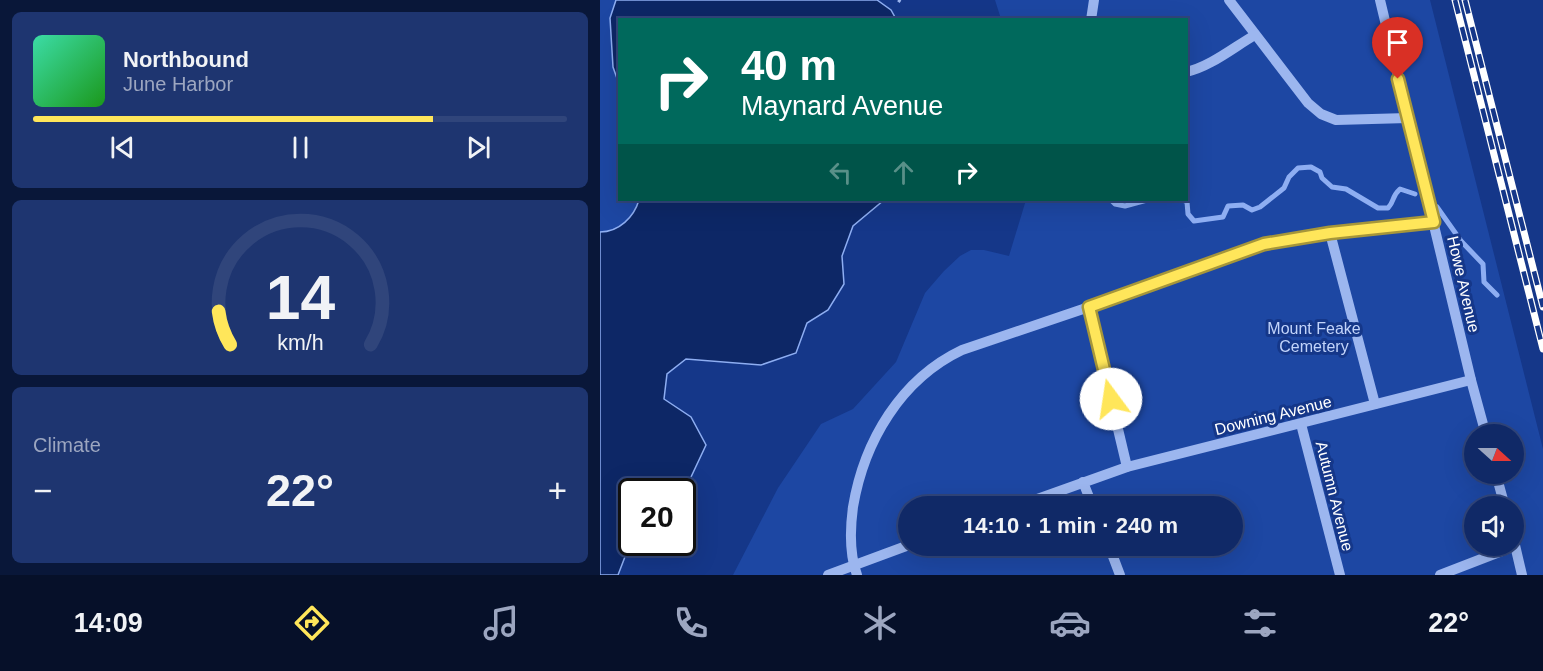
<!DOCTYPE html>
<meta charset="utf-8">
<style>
:root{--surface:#102967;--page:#1e3570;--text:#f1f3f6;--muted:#9ca6c0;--line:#30457b;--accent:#ffe65a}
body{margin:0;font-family:Arial,sans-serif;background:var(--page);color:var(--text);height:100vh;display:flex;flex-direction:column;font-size:22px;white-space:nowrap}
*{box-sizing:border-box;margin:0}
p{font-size:20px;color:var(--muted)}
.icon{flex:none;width:33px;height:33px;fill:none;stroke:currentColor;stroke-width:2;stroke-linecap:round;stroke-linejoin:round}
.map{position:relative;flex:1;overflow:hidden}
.drawer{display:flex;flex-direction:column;gap:12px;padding:12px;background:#091739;width:600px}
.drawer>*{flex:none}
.hud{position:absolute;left:18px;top:18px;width:570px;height:183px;border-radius:0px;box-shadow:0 6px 24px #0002,0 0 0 2px var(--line);background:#00695c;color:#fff;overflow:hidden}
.needle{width:39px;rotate:111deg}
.tools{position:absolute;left:864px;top:424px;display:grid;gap:12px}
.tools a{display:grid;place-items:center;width:60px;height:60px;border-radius:50%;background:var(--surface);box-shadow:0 6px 24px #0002,0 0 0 2px var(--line);font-size:30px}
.speed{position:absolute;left:18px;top:478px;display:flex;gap:12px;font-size:30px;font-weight:700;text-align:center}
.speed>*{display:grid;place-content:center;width:78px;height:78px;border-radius:50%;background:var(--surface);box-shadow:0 6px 24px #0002,0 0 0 2px var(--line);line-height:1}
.speed .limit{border:3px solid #111;border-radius:9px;background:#fff;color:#111}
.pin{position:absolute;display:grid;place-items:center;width:51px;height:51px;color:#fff;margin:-62px -26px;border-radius:50% 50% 50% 0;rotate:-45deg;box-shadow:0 0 6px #0007}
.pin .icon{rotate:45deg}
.me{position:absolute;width:66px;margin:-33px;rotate:346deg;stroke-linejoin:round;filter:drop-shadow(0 0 4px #0008)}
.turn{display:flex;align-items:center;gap:21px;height:126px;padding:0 24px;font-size:27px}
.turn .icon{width:78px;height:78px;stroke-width:2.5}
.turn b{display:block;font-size:42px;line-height:51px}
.lanes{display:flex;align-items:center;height:57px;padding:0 24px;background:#0003;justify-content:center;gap:30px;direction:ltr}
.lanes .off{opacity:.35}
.big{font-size:45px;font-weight:700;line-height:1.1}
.drawer .tile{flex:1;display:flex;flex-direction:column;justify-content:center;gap:9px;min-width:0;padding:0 21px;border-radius:9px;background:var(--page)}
.drawer .dial{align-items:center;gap:0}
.dial svg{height:156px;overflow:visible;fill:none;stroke:var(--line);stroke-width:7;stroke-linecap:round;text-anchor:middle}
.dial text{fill:var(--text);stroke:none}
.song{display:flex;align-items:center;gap:18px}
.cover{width:72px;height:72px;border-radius:9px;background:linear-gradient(135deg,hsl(160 70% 55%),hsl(120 70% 35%))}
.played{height:6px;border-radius:3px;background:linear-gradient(90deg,var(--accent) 75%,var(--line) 75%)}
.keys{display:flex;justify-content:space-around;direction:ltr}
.heat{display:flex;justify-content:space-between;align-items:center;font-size:33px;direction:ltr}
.trip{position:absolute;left:298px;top:496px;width:345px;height:60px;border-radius:30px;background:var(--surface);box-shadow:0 6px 24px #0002,0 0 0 2px var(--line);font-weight:700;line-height:60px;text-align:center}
.menu{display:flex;height:96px;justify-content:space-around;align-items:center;background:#061029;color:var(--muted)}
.menu .icon{width:42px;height:42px}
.menu .selected{color:var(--accent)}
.menu b{font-size:27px;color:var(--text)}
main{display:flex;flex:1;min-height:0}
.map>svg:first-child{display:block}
.green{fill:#1d47a3;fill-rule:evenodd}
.water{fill:#0d2766;stroke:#8eaef2;stroke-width:1.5}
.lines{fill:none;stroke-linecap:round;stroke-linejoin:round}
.stream{stroke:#8eaef2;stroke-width:5}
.path{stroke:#9cb6ef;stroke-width:3;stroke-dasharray:3 4.5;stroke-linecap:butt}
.minor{stroke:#9cb6ef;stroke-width:10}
.rail-casing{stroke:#fff;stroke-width:7}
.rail{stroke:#153789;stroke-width:4.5;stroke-dasharray:14;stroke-linecap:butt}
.route-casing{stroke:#a6963a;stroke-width:15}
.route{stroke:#ffe65a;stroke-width:10}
.labels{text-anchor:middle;stroke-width:6;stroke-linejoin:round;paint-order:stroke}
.street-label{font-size:16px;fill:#fff;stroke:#153789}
.park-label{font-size:16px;fill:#c2d4fb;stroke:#153789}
</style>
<main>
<section class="drawer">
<div class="tile">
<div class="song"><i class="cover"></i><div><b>Northbound</b><p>June Harbor</p></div></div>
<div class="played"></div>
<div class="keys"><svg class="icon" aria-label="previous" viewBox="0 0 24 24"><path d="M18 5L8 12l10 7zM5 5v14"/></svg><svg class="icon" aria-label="pause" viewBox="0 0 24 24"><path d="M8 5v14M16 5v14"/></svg><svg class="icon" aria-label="next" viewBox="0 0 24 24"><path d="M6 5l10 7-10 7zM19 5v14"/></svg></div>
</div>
<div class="tile dial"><svg viewBox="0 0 100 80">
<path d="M14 69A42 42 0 1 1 86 69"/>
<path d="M14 69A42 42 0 0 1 8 52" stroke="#ffe65a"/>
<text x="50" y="56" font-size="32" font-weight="700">14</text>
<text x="50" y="72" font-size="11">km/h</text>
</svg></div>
<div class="tile"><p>Climate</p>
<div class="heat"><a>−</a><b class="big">22°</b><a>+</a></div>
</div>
</section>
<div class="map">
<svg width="943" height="575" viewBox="0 0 943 575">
<rect width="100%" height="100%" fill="#153789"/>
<g class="green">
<path d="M0,0h16l-6,18 3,49 6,17 1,116h19c-5,17 -20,32 -39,32z"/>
<path d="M395,0h435l113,449v126h-810l45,-87 43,-64 32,-15 43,-47 29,-69 19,-22 16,-15 11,-6h13l25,6 17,-56h160v-180l-185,-1zM874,435h40v39h-40zM309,507h324v39h-324zM874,507h40v39h-40z"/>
</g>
<g class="water">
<path d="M16,0h261l14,10 5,9 -276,1 -1,64 -6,-17 -3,-49z"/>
<path d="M39,200h245l-31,26 -11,30 2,28 -16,26 -21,13 -11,30 -35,12 -75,-6 -19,15 -3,25 27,18 15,28 -23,49 -1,-2h-50v51h3l-7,6 -10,26h-18v-343c19,0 34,-15 39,-32z"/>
</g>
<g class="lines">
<g class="stream">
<path d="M511,200l4,4 10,2 22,-6"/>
<path d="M583,200l4,2 1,12 6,7 29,-4 5,-11 15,-1 9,5 8,-3 24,-19 5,-11 9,-9 13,-1 9,5 2,6 10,9 14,2 32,19h10c7,-7 3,-11 12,-19l15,5"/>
<path d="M837,207l24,34 22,23 1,18 13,13"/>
</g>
<path class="path" d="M298,0l3,2 3,-2"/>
<g class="minor">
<path d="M629,0l79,103 13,11 15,6 72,-2"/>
<path d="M780,0l91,380 15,55"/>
<path d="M491,20l3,-20"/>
<path d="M586,72c24,-5 48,-25 69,-37"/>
<path d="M730,233l45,171"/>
<path d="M701,424l39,151"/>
<path d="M527,467l-38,-160 175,-63 66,-11 104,-11"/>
<path d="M896,474l9,33"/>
<path d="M483,482l10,25"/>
<path d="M415,507l112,-40 344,-87"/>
<path d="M914,541l8,34"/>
<path d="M509,546l11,29"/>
<path d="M228,575l81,-30"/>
<path d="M257,575c-8,-22 -7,-46 -4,-68 11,-66 48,-128 109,-157l127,-43"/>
<path d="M840,575l75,-29"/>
</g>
<defs>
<g id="rail">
<path d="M855,0l88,349"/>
<path d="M865,0l78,307"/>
</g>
</defs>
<use href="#rail" class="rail-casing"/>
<use href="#rail" class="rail"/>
</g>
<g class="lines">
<defs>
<path id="route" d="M511,399l-22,-92 175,-63 66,-11 104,-11 -36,-143"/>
</defs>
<use href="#route" class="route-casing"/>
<use href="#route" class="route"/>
</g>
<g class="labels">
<g class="street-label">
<text transform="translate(864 284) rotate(77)" y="6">Howe Avenue</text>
<text transform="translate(673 415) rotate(-14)" y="6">Downing Avenue</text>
<text transform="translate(735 496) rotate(76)" y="6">Autumn Avenue</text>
</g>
<g class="park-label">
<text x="714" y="334">Mount Feake<tspan x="714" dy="18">Cemetery</tspan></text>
</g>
</g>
</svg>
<div class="tools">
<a><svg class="needle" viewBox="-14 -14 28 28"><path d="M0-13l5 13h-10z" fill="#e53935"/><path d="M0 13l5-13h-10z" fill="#9ca6c0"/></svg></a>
<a><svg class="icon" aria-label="sound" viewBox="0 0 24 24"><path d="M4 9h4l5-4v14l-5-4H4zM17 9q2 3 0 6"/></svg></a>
</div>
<div class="speed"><div class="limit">20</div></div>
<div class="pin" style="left:798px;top:79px;background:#d93025"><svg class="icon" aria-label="arrive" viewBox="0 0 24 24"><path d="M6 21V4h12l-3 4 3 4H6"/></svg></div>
<svg class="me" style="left:511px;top:399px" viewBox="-20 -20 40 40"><circle r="19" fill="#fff"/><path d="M0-13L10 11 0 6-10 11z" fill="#ffe65a"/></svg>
<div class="trip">14:10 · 1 min · 240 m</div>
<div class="hud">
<div class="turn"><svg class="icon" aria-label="right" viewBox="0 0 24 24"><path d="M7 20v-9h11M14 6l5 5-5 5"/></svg><div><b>40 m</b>Maynard Avenue</div></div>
<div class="lanes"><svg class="icon off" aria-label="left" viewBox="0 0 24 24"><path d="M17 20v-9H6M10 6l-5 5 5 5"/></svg><svg class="icon off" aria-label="ahead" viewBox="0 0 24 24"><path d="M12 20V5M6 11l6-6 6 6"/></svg><svg class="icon" aria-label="right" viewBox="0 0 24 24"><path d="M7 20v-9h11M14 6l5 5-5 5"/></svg></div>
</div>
</div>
</main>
<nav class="menu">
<b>14:09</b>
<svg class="icon selected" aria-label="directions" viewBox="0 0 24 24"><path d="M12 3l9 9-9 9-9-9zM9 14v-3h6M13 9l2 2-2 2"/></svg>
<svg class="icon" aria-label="music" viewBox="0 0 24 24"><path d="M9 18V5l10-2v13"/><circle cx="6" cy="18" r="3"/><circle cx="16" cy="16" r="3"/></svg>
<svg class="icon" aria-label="phone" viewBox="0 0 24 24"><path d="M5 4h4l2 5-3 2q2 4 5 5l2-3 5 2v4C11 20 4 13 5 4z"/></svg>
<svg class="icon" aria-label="climate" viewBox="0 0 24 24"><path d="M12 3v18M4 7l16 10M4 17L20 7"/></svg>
<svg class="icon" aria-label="car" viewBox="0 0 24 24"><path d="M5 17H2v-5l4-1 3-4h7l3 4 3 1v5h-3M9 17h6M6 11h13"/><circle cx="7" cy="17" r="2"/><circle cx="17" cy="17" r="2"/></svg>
<svg class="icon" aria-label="filters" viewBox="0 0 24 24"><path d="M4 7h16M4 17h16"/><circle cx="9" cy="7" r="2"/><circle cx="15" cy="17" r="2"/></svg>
<b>22°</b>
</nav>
